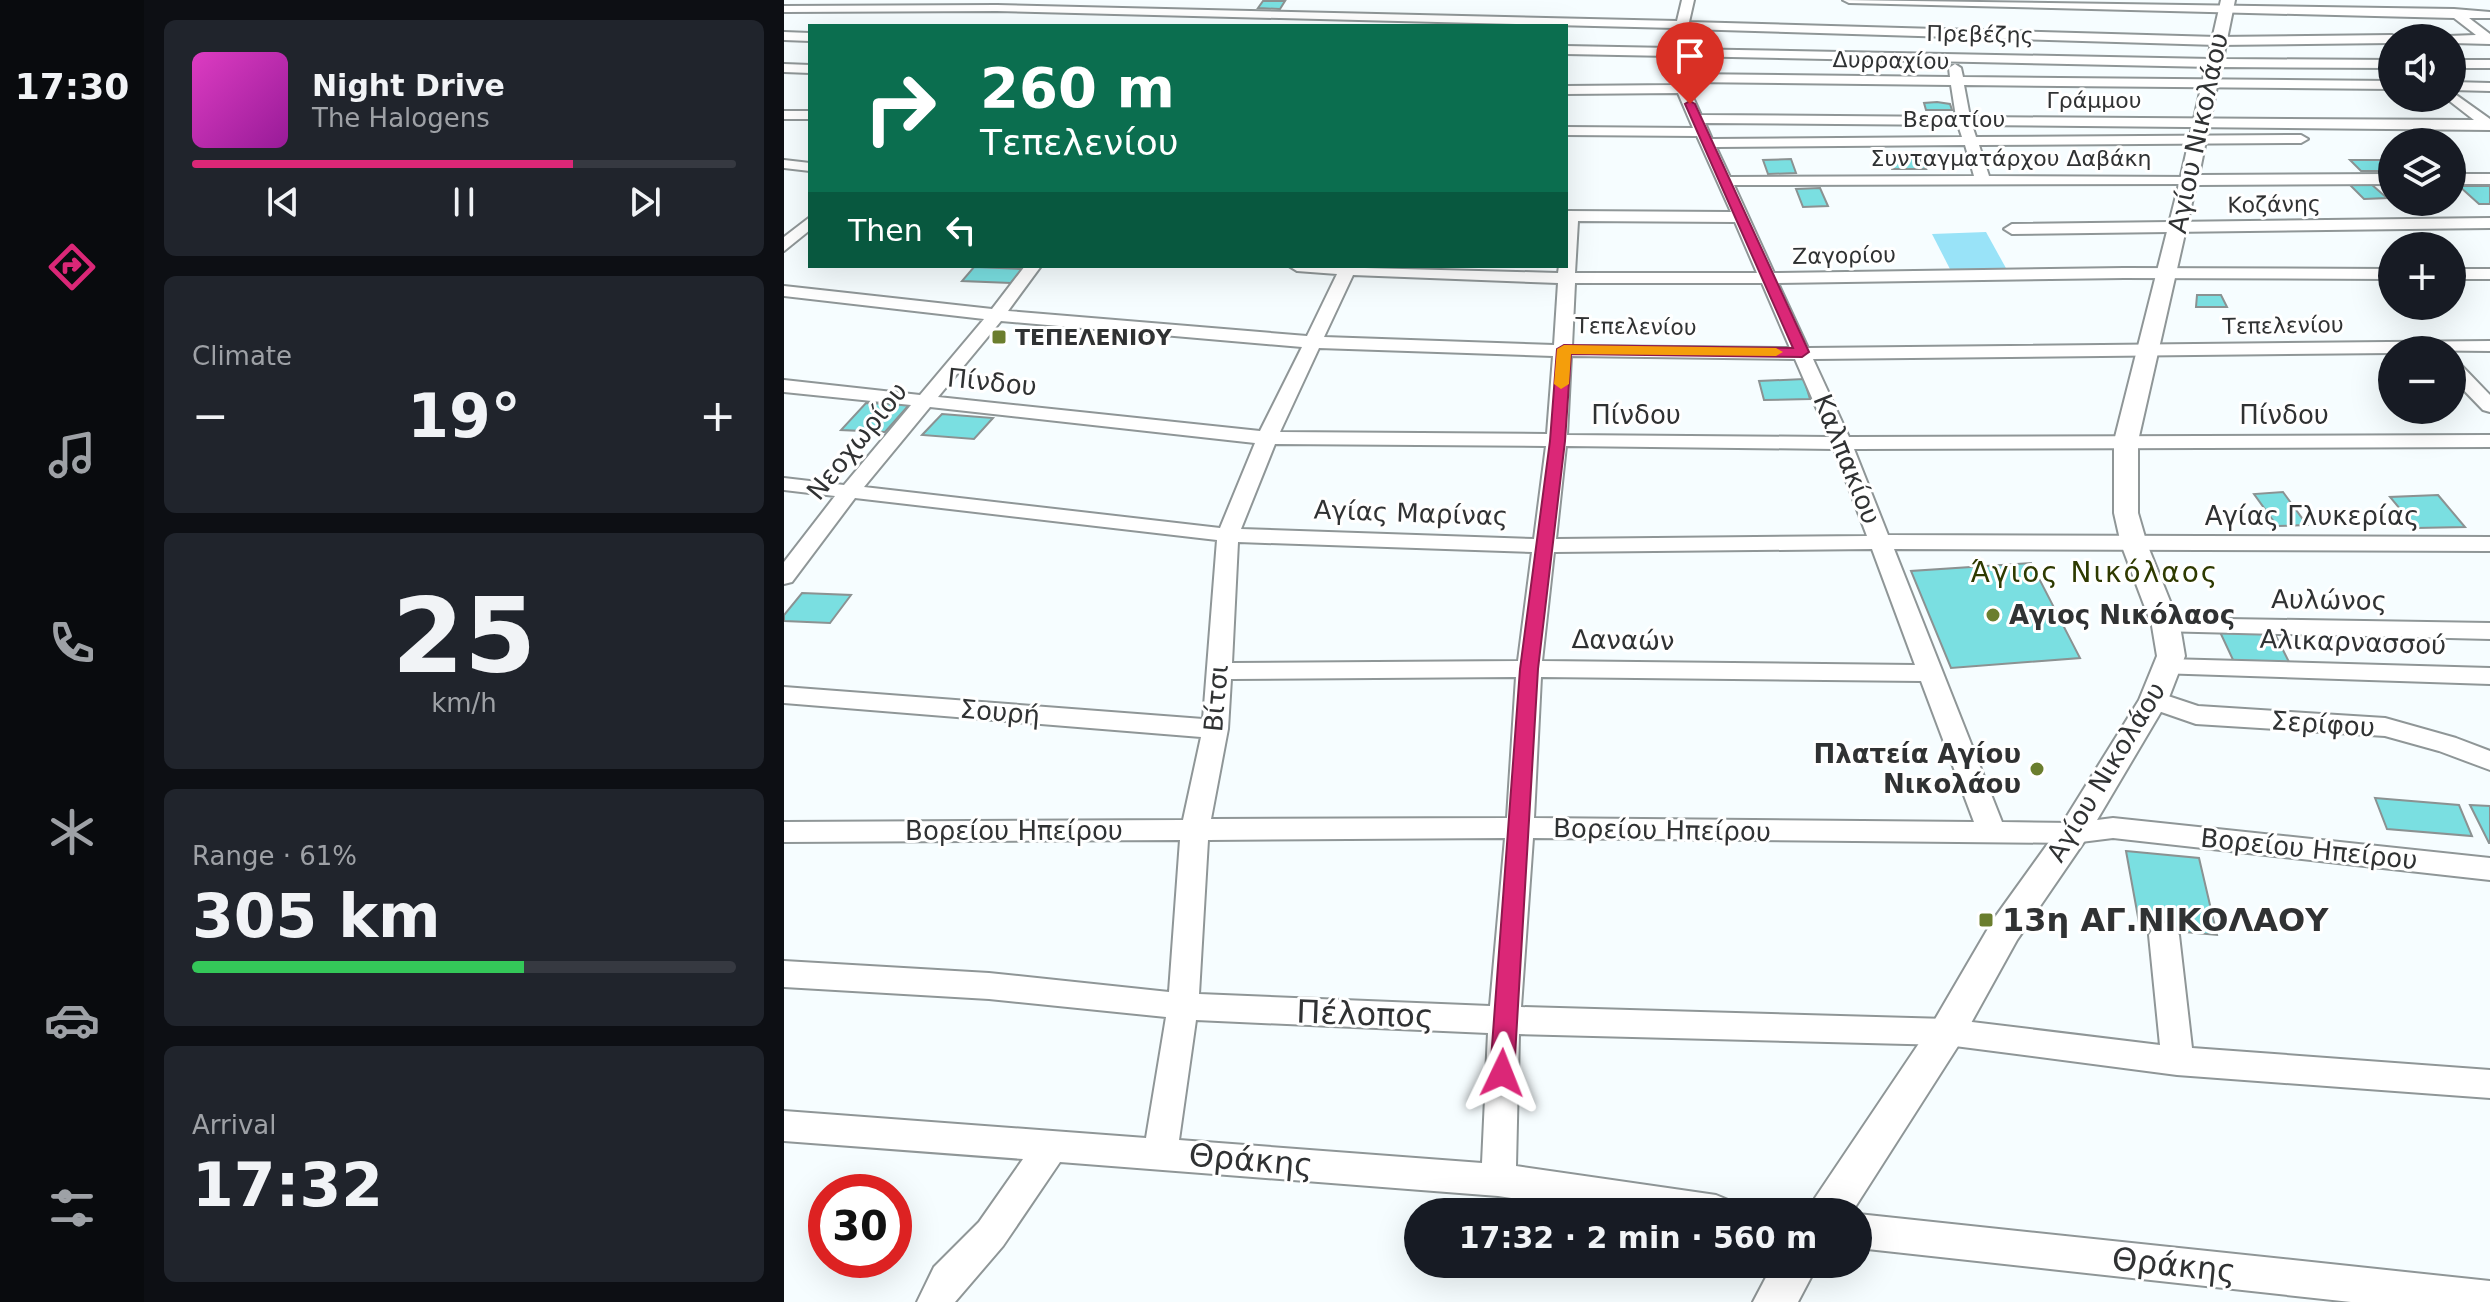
<!DOCTYPE html>
<meta charset="utf-8">
<style>
:root{--surface:#171b24;--page:#20242c;--text:#f1f3f6;--muted:#9ea1a6;--line:#363941;--accent:#db2777}
body{margin:0;font-family:"DejaVu Sans",sans-serif;background:var(--page);color:var(--text);height:100vh;display:flex;flex-direction:column;font-size:30px;white-space:nowrap}
*{box-sizing:border-box;margin:0}
p{font-size:26px;color:var(--muted)}
.icon{flex:none;width:44px;height:44px;fill:none;stroke:currentColor;stroke-width:2;stroke-linecap:round;stroke-linejoin:round}
.map{position:relative;flex:1;overflow:hidden}
.sheet{display:flex;flex-direction:column;gap:20px;padding:20px;background:#0d0f14;width:640px}
.sheet>*{flex:none}
.hud{position:absolute;left:24px;top:24px;width:760px;height:244px;border-radius:0px;box-shadow:0 8px 32px #0002;background:#0b6e4f;color:#fff;overflow:hidden}
.buttons{position:absolute;left:1594px;top:24px;display:grid;gap:16px}
.buttons a{display:grid;place-items:center;width:88px;height:88px;border-radius:50%;background:var(--surface);box-shadow:0 8px 32px #0002;font-size:40px}
.speed{position:absolute;left:24px;top:1174px;display:flex;gap:16px;font-size:40px;font-weight:700;text-align:center}
.speed>*{display:grid;place-content:center;width:104px;height:104px;border-radius:50%;background:var(--surface);box-shadow:0 8px 32px #0002;line-height:1}
.speed .limit{border:12px solid #d22;background:#fff;color:#111}
.pin{position:absolute;display:grid;place-items:center;width:68px;height:68px;color:#fff;margin:-82px -34px;border-radius:50% 50% 50% 0;rotate:-45deg;box-shadow:0 0 8px #0007}
.pin .icon{rotate:45deg}
.me{position:absolute;width:88px;margin:-44px;rotate:2deg;stroke-linejoin:round;filter:drop-shadow(0 0 6px #0008)}
.turn{display:flex;align-items:center;gap:28px;height:168px;padding:0 40px;font-size:36px}
.turn .icon{width:104px;height:104px;stroke-width:2.5}
.turn b{display:block;font-size:56px;line-height:68px}
.then{display:flex;align-items:center;height:76px;padding:0 40px;background:#0003;gap:16px;font-size:30px}
.big{font-size:60px;font-weight:800;line-height:1.1}
.sheet .widget{flex:1;display:flex;flex-direction:column;justify-content:center;gap:12px;min-width:0;padding:0 28px;border-radius:12px;background:var(--page)}
.sheet .dial{align-items:center;gap:0}
.dial b{font-size:104px;line-height:1}
.song{display:flex;align-items:center;gap:24px}
.cover{width:96px;height:96px;border-radius:12px;background:linear-gradient(135deg,hsl(310 70% 55%),hsl(300 70% 35%))}
.played{height:8px;border-radius:4px;background:linear-gradient(90deg,var(--accent) 70%,var(--line) 70%)}
.keys{display:flex;justify-content:space-around;direction:ltr}
.heat{display:flex;justify-content:space-between;align-items:center;font-size:44px;direction:ltr}
.charge{height:12px;border-radius:6px;background:linear-gradient(90deg,#34c759 61%,var(--line) 0)}
.trip{position:absolute;left:620px;top:1198px;width:468px;height:80px;border-radius:40px;background:var(--surface);box-shadow:0 8px 32px #0002;font-weight:800;line-height:80px;text-align:center}
main{display:flex;flex:1;min-height:0}
.dock{display:flex;flex-direction:column;width:144px;justify-content:space-around;align-items:center;background:#090b0e;color:var(--muted)}
.dock .icon{width:56px;height:56px}
.dock .current{color:var(--accent)}
.dock b{font-size:36px;color:var(--text)}
.map>svg:first-child{display:block}
.green{fill:#99e3f8}
.building{fill:#7adfe1;stroke:#8b9292;stroke-width:2}
.lines{fill:none;stroke-linecap:round;stroke-linejoin:round}
.minor-casing{stroke:#8f9697;stroke-width:4}
.tertiary-casing{stroke:#8f9697;stroke-width:4}
.minor{fill:#fff;fill-rule:evenodd}
.tertiary{fill:#fff;fill-rule:evenodd}
.route{fill:#db2777;stroke:#8e194d;stroke-width:2}
.slow{fill:#f59e0b}
.poi-dot{fill:#6b7e2e;stroke:#fff;stroke-width:3}
.labels{text-anchor:middle;stroke-width:6;stroke-linejoin:round;paint-order:stroke}
.far-street-label{font-size:22px;fill:#303233;stroke:#fff}
.far-poi-label{font-size:22px;font-weight:bold;fill:#303233;stroke:#fff;text-anchor:start}
.street-label{font-size:26px;fill:#303233;stroke:#fff}
.poi-label{font-size:26px;font-weight:bold;fill:#303233;stroke:#fff;text-anchor:start}
.neighbourhood-label{font-size:28px;letter-spacing:2px;fill:#2e3a00;stroke:#fff}
.near-poi-label{font-size:32px;font-weight:bold;fill:#303233;stroke:#fff;text-anchor:start}
.near-street-label{font-size:32px;fill:#303233;stroke:#fff}
</style>
<main>
<nav class="dock">
<b>17:30</b>
<svg class="icon current" aria-label="directions" viewBox="0 0 24 24"><path d="M12 3l9 9-9 9-9-9zM9 14v-3h6M13 9l2 2-2 2"/></svg>
<svg class="icon" aria-label="music" viewBox="0 0 24 24"><path d="M9 18V5l10-2v13"/><circle cx="6" cy="18" r="3"/><circle cx="16" cy="16" r="3"/></svg>
<svg class="icon" aria-label="phone" viewBox="0 0 24 24"><path d="M5 4h4l2 5-3 2q2 4 5 5l2-3 5 2v4C11 20 4 13 5 4z"/></svg>
<svg class="icon" aria-label="climate" viewBox="0 0 24 24"><path d="M12 3v18M4 7l16 10M4 17L20 7"/></svg>
<svg class="icon" aria-label="car" viewBox="0 0 24 24"><path d="M5 17H2v-5l4-1 3-4h7l3 4 3 1v5h-3M9 17h6M6 11h13"/><circle cx="7" cy="17" r="2"/><circle cx="17" cy="17" r="2"/></svg>
<svg class="icon" aria-label="filters" viewBox="0 0 24 24"><path d="M4 7h16M4 17h16"/><circle cx="9" cy="7" r="2"/><circle cx="15" cy="17" r="2"/></svg>
</nav>
<section class="sheet">
<div class="widget">
<div class="song"><i class="cover"></i><div><b>Night Drive</b><p>The Halogens</p></div></div>
<div class="played"></div>
<div class="keys"><svg class="icon" aria-label="previous" viewBox="0 0 24 24"><path d="M18 5L8 12l10 7zM5 5v14"/></svg><svg class="icon" aria-label="pause" viewBox="0 0 24 24"><path d="M8 5v14M16 5v14"/></svg><svg class="icon" aria-label="next" viewBox="0 0 24 24"><path d="M6 5l10 7-10 7zM19 5v14"/></svg></div>
</div>
<div class="widget"><p>Climate</p>
<div class="heat"><a>−</a><b class="big">19°</b><a>+</a></div>
</div>
<div class="widget dial"><b>25</b><p>km/h</p></div>
<div class="widget"><p>Range · 61%</p><b class="big">305 km</b><div class="charge"></div></div>
<div class="widget"><p>Arrival</p><b class="big">17:32</b></div>
</section>
<div class="map">
<svg width="1706" height="1302" viewBox="0 0 1706 1302">
<rect width="100%" height="100%" fill="#f6fdff"/>
<path class="green" d="M1202,232l21,38 -56,1 -19,-37z"/>
<g class="building">
<path d="M479,1h22l-5,8 -22,-1z"/>
<path d="M1153,102l13,2 2,6h-26l-2,-7z"/>
<path d="M1134,156l8,13h-34l-6,-12z"/>
<path d="M1007,159l5,14 -28,1 -5,-14z"/>
<path d="M1566,160h31l11,11h-31z"/>
<path d="M1565,184h22l16,14 -23,1z"/>
<path d="M1675,186h31v18h-11z"/>
<path d="M1036,188l8,18 -25,1 -7,-18z"/>
<path d="M190,267l49,2 -12,14 -49,-2z"/>
<path d="M1413,295h24l6,12h-31z"/>
<path d="M1020,379l6,20 -46,1 -5,-19z"/>
<path d="M82,403l43,2 -24,27 -44,-2z"/>
<path d="M158,414l51,4 -19,21 -52,-4z"/>
<path d="M1499,492l24,33 -30,1 -23,-32z"/>
<path d="M1654,495l27,32 -49,1 -26,-31z"/>
<path d="M1247,563l49,95 -129,10 -40,-97z"/>
<path d="M18,593l49,2 -21,28 -46,-2v-6z"/>
<path d="M1436,632h54l15,30h-55z"/>
<path d="M1591,798l84,7 13,31 -85,-7z"/>
<path d="M1686,805l20,1v37h-1z"/>
<path d="M1342,851l73,7 18,77 -77,-7z"/>
</g>
<g class="lines">
<defs>
<g id="minor">
<path d="M898,0h12l-5,22 528,15 175,-2 5,3h-5v5l-175,2 -530,-16 -5,20 530,10 6,4 -6,4 -529,-11 1,18 266,3 -1,-9 6,-4 6,4 2,9 429,4v8l-428,-4 6,32 504,3 -27,-21 5,-1v-6l38,27v11l-518,-5 4,12 325,-2 7,4 -7,4 -322,2 10,31 205,1v6l-5,1 -455,1 40,88 350,-5 268,1v10l-268,-1 -346,5 30,65 682,-7v10l-98,-1v3l-579,6 36,78 641,-2v12l-636,2 34,86 602,2v14l-596,-2 108,273 71,1 40,-5 377,40v22l-377,-42 -40,5 -540,-5 -12,169 426,12 213,26 -11,-110 5,-8 10,-4 10,4 5,8 13,113 298,22v28l-313,-23 -230,-30 -428,-11 -3,132 200,29 12,5 5,12h-128l-107,-16 -438,-34 -57,84 -48,56h-38l17,-35 45,-45 44,-63 -239,-18v-30l362,27 20,-121 -177,-18 -205,-12v-26l205,12 180,19 11,-152 -396,2v-20l399,-2 18,-83 -417,-34v-16l419,32 14,-179 -362,-42 -63,84 -8,2v-22l51,-66 -51,-6v-12l60,7 67,-80 -127,-13v-12l136,15 64,-76 -200,-23v-10l208,23 33,-43h16l-33,45 299,25 30,-62 -40,-3 -8,-5 269,7 1,-7h7v-55l165,1 -34,-76 -131,-1v-8l127,1 -15,-35 -112,1v-8l109,-1 -5,-29 -104,-2v-8l104,2 5,-20 -678,-17 -213,1v-6l213,-1 680,16zM902,82l265,3 5,32 -255,-2zM921,123l253,2 4,12 -250,2zM1181,145l9,31 -244,1 -14,-30zM794,221l157,1 22,51h-182zM569,275l205,8 -4,62 -230,-8zM791,283h187l28,65 -218,-2zM217,321l301,26 -42,84 -322,-34zM535,348l234,8 -6,78 -267,-2zM787,356l224,3 34,78 -262,-2zM146,407l325,36 -35,85 -356,-41zM491,444l271,2 -12,93 -293,-10zM782,446l268,3 33,87 -311,3zM454,542l294,10 -14,109 -286,2zM1088,549l43,116 -373,-4 12,-109zM732,677l-9,141 -296,1 17,-90 3,-50zM757,677l380,4 53,141 -440,-4zM721,838l-15,168 -291,-12 9,-154zM412,1020l292,13 -6,130 -303,-23z"/>
<path d="M1059,0l611,9 36,3v6h-21l21,16v10l-38,-1v-5l-4,-2 28,-1 -22,-17 -605,-15z"/>
<path d="M0,32l26,1v8l-26,-1z"/>
<path d="M0,64l26,1v8l-26,-1z"/>
<path d="M1668,82l38,1v8l-38,-1z"/>
<rect x="0" y="111" width="26" height="8"/>
<path d="M0,160l26,3v8l-26,-3z"/>
<path d="M26,217v13l-26,21v-14z"/>
<path d="M1706,218v10l-478,6 -8,-5 8,-5z"/>
<rect x="1668" y="269" width="38" height="10"/>
<path d="M1668,361l7,2 31,32v17l-7,-2 -31,-32z"/>
<path d="M1382,618l324,5v16l-332,-8 -4,-5 4,-5z"/>
<path d="M1383,659l323,9v16l-332,-11 -3,-6 3,-6z"/>
<path d="M1369,691l45,15 187,12 71,20 34,13v19l-51,-19 -54,-15 -189,-12 -52,-18 -3,-6 3,-6z"/>
<path d="M1074,1214l632,67v21h-139l-493,-54z"/>
</g>
<g id="tertiary">
<path d="M1437,0h14l-12,59 169,1v8l-171,-1 -22,108 193,-1v10l-196,1 -58,256v72l9,31 33,82 5,30 -17,44 -84,142 -67,98 -57,103 -108,169h-43l6,-14 119,-177 59,-101 69,-96 77,-124 18,-44 -5,-30 -31,-82 -7,-31v-72l66,-261z"/>
<rect x="1668" y="60" width="38" height="8"/>
<rect x="1668" y="174" width="38" height="10"/>
<path d="M989,1264h45l-20,38h-45z"/>
</g>
</defs>
<use href="#minor" class="minor-casing"/>
<use href="#tertiary" class="tertiary-casing"/>
<use href="#minor" class="minor"/>
<use href="#tertiary" class="tertiary"/>
</g>
<path class="route" d="M906,101l5,3 114,248 -7,5 -231,-3 -6,87 -27,228 -24,404 -3,8 -9,3 -9,-3 -3,-8 30,-404 30,-228 7,-92 7,-4 229,3 -108,-244z"/>
<path class="slow" d="M780,345l212,3 7,4 -7,4 -205,-2 -2,30 -8,5 -7,-5 3,-35z"/>
<g class="poi-dot">
<rect x="207" y="329" width="16" height="16" rx="4"/>
<circle cx="1209" cy="615" r="8"/>
<circle cx="1253" cy="769" r="8"/>
<rect x="1194" y="912" width="16" height="16" rx="4"/>
</g>
<g class="labels">
<g class="far-street-label">
<text transform="translate(1196 34) rotate(1)" y="8">Πρεβέζης</text>
<text transform="translate(1107 60) rotate(1)" y="8">Δυρραχίου</text>
<text x="1310" y="108">Γράμμου</text>
<text x="1170" y="127">Βερατίου</text>
<text x="1227" y="166">Συνταγματάρχου Δαβάκη</text>
<text transform="translate(1490 204) rotate(-1)" y="8">Κοζάνης</text>
<text transform="translate(1060 255) rotate(-1)" y="8">Ζαγορίου</text>
<text transform="translate(1499 325) rotate(-1)" y="8">Τεπελενίου</text>
<text transform="translate(852 326) rotate(1)" y="8">Τεπελενίου</text>
</g>
<g class="far-poi-label">
<text x="231" y="345">ΤΕΠΕΛΕΝΙΟΥ</text>
</g>
<g class="street-label">
<text transform="translate(1414 133) rotate(-78)" y="9">Αγίου Νικολάου</text>
<text transform="translate(208 382) rotate(6)" y="9">Πίνδου</text>
<text x="852" y="424">Πίνδου</text>
<text x="1500" y="424">Πίνδου</text>
<text transform="translate(73 441) rotate(-51)" y="9">Νεοχωρίου</text>
<text transform="translate(1063 459) rotate(68)" y="9">Καλπακίου</text>
<text transform="translate(627 513) rotate(2)" y="9">Αγίας Μαρίνας</text>
<text x="1528" y="525">Αγίας Γλυκερίας</text>
<text transform="translate(1545 600) rotate(1)" y="9">Αυλώνος</text>
<text transform="translate(839 640) rotate(1)" y="9">Δαναών</text>
<text transform="translate(1569 642) rotate(2)" y="9">Αλικαρνασσού</text>
<text transform="translate(432 698) rotate(-85)" y="9">Βίτσι</text>
<text transform="translate(216 712) rotate(5)" y="9">Σουρή</text>
<text transform="translate(1539 724) rotate(4)" y="9">Σερίφου</text>
<text transform="translate(1322 772) rotate(-59)" y="9">Αγίου Νικολάου</text>
<text transform="translate(878 830) rotate(1)" y="9">Βορείου Ηπείρου</text>
<text x="230" y="840">Βορείου Ηπείρου</text>
<text transform="translate(1525 849) rotate(6)" y="9">Βορείου Ηπείρου</text>
</g>
<g class="poi-label">
<text x="1225" y="624">Αγιος Νικόλαος</text>
<text x="1237" y="763" text-anchor="end">Πλατεία Αγίου<tspan x="1237" dy="30">Νικολάου</tspan></text>
</g>
<g class="neighbourhood-label">
<text x="1311" y="582">Άγιος Νικόλαος</text>
</g>
<g class="near-poi-label">
<text x="1218" y="931">13η ΑΓ.ΝΙΚΟΛΑΟΥ</text>
</g>
<g class="near-street-label">
<text transform="translate(581 1014) rotate(2)" y="11">Πέλοπος</text>
<text transform="translate(467 1160) rotate(5)" y="11">Θράκης</text>
<text transform="translate(1390 1265) rotate(6)" y="11">Θράκης</text>
</g>
</g>
</svg>
<div class="buttons">
<a><svg class="icon" aria-label="sound" viewBox="0 0 24 24"><path d="M4 9h4l5-4v14l-5-4H4zM17 9q2 3 0 6"/></svg></a>
<a><svg class="icon" aria-label="layers" viewBox="0 0 24 24"><path d="M12 4l9 5-9 5-9-5zM3 14l9 5 9-5"/></svg></a>
<a>+</a>
<a>−</a>
</div>
<div class="speed"><div class="limit">30</div></div>
<div class="pin" style="left:906px;top:104px;background:#d93025"><svg class="icon" aria-label="arrive" viewBox="0 0 24 24"><path d="M6 21V4h12l-3 4 3 4H6"/></svg></div>
<svg class="me" style="left:718px;top:1073px" viewBox="-20 -20 40 40"><path d="M0-17L14 15 0 8-14 15z" fill="#db2777" stroke="#fff" stroke-width="4"/></svg>
<div class="trip">17:32 · 2 min · 560 m</div>
<div class="hud">
<div class="turn"><svg class="icon" aria-label="right" viewBox="0 0 24 24"><path d="M7 20v-9h11M14 6l5 5-5 5"/></svg><div><b>260 m</b>Τεπελενίου</div></div>
<div class="then">Then<svg class="icon" aria-label="left" viewBox="0 0 24 24"><path d="M17 20v-9H6M10 6l-5 5 5 5"/></svg></div>
</div>
</div>
</main>
